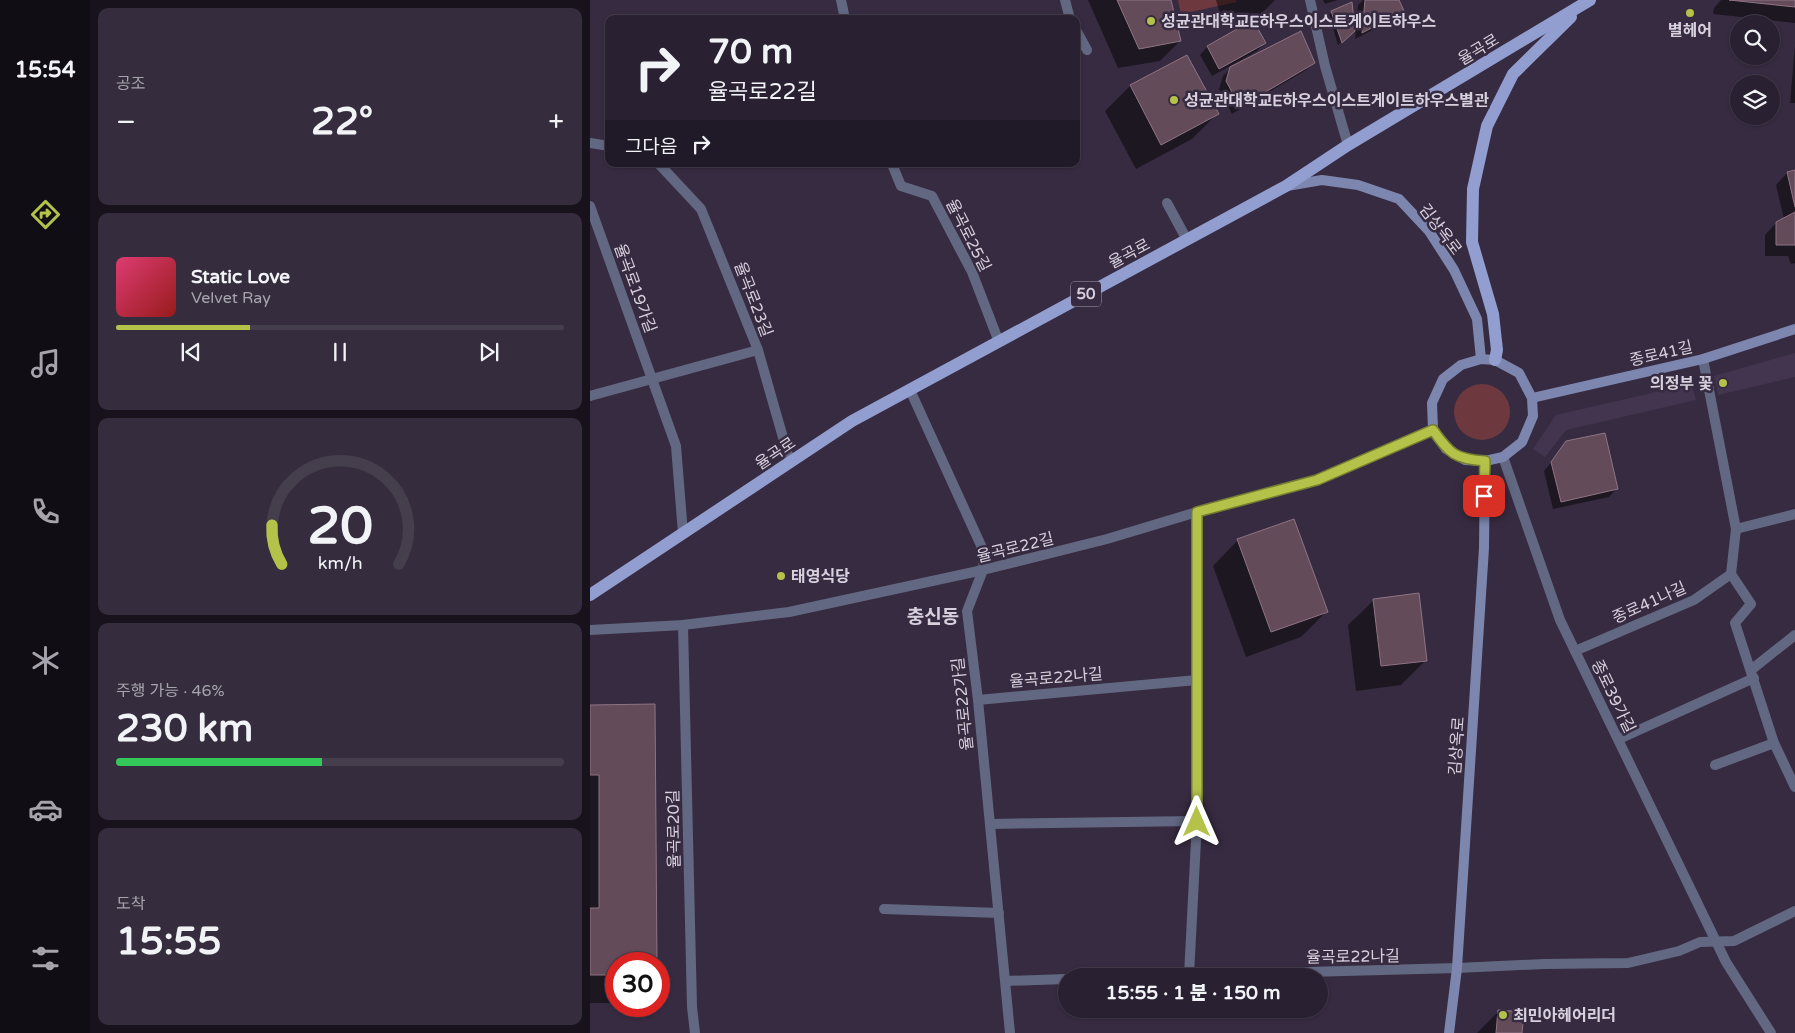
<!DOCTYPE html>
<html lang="ko">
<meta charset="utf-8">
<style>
:root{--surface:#292031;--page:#352d3d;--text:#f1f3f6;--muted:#a5a3ab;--line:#453e4d;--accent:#b4c24a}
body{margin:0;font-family:"Varela Round","Noto Sans KR",sans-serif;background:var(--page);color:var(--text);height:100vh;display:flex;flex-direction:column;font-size:19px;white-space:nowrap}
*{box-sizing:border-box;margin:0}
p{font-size:16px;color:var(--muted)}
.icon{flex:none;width:28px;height:28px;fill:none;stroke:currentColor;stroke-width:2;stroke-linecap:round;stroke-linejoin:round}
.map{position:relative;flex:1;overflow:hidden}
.panel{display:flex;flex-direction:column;gap:8px;padding:8px;background:#17121b;width:500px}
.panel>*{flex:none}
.hud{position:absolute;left:15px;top:15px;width:475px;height:152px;border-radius:10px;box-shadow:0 1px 4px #0004,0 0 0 1px var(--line);background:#292031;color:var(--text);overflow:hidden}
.fabs{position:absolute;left:1140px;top:15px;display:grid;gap:10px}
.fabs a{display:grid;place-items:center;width:50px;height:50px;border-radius:50%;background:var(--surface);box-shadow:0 1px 4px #0004,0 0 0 1px var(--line);font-size:25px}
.speed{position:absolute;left:15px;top:952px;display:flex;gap:10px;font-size:25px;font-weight:700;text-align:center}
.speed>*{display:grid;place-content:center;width:65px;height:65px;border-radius:50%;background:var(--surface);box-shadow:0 1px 4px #0004,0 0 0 1px var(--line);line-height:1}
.speed .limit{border:8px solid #d22;background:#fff;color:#111}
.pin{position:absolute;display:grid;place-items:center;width:42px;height:42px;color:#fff;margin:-21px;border-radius:10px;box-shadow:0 2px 8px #0006}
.me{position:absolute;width:55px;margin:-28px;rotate:0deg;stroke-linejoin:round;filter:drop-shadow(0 0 4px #0008)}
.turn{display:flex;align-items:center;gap:18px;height:105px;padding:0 20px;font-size:22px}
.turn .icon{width:65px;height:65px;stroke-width:2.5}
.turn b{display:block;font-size:35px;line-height:42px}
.then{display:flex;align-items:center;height:48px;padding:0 20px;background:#0003;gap:10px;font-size:19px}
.big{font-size:38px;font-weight:800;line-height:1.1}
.panel .widget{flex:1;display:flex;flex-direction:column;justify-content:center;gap:8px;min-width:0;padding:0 18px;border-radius:10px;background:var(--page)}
.panel .dial{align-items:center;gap:0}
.dial svg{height:130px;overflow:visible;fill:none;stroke:var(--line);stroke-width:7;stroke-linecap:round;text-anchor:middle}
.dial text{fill:var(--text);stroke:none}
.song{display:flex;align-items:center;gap:15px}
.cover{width:60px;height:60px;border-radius:8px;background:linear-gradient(135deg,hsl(340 70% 55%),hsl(0 70% 35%))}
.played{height:5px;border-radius:2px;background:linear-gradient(90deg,var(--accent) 30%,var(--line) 30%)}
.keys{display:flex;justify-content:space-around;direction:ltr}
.heat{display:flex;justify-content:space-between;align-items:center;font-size:28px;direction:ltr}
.charge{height:8px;border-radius:4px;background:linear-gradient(90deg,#34c759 46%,var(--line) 0)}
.trip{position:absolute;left:468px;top:968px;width:270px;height:50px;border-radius:25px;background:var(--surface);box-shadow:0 1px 4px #0004,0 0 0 1px var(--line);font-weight:800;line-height:50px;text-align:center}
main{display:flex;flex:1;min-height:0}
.tab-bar{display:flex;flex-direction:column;width:90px;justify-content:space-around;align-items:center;background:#100d14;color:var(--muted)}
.tab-bar .icon{width:35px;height:35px}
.tab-bar .current{color:var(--accent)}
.tab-bar b{font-size:22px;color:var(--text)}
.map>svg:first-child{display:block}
.built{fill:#433550}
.green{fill:#6d393e}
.shadow{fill:#0007}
.building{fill:#634b5a;stroke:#8f7484}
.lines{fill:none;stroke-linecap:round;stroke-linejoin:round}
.lane{stroke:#626881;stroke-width:10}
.street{stroke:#626881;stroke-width:10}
.secondary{stroke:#7d86ae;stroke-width:10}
.primary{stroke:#929dd0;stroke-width:12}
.route-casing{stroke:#757e30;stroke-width:12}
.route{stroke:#b4c24a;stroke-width:9}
.poi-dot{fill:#b4c24a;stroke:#372b41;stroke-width:2}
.labels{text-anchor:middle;stroke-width:5;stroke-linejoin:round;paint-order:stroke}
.shield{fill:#372b41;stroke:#a79eae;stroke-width:1}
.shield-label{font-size:15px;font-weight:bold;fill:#d7d0dd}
.poi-label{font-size:16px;font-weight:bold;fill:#d7d0dd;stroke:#372b41;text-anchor:start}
.street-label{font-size:16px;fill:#d7d0dd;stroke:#372b41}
.quarter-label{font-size:19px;font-weight:bold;fill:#d7d0dd;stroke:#372b41}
</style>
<main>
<nav class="tab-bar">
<b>15:54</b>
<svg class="icon current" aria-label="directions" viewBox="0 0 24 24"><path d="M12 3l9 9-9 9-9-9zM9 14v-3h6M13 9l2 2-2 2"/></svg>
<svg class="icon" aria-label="music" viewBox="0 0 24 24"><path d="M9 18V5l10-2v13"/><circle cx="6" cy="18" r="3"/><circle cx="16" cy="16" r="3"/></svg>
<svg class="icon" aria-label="phone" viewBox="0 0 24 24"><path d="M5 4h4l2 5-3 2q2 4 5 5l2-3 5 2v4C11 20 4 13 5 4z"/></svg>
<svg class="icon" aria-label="climate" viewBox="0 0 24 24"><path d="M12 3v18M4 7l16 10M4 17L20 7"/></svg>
<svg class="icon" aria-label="car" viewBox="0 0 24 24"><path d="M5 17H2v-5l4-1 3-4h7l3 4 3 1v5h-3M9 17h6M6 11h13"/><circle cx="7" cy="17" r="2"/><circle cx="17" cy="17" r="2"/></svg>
<svg class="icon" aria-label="filters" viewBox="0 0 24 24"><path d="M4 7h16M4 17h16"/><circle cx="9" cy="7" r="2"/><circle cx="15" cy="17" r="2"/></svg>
</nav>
<section class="panel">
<div class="widget"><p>공조</p>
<div class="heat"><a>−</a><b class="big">22°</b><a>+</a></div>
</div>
<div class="widget">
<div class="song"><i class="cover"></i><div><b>Static Love</b><p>Velvet Ray</p></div></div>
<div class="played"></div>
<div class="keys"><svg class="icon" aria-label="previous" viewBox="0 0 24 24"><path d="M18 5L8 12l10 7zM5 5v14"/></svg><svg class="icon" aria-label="pause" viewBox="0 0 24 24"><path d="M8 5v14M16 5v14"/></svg><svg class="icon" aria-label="next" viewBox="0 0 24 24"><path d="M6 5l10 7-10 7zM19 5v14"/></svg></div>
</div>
<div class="widget dial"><svg viewBox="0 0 100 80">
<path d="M14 69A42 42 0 1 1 86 69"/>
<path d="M14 69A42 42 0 0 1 8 45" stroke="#b4c24a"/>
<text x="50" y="56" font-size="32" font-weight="700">20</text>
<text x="50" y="72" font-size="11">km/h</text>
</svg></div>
<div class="widget"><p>주행 가능 · 46%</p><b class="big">230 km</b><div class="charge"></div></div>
<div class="widget"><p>도착</p><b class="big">15:55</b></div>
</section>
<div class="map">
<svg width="1205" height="1033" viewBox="0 0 1205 1033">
<rect width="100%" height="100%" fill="#372b41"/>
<g class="built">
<path d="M1205,353v24l-77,18 -4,-19z"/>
<path d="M1101,384l5,16 -130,30 -21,27 -12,-8 23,-34z"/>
</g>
<g class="green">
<path d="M588,0h58l1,2 -56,12z"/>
<circle cx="892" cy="412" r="28"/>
</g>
<g class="shadow">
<path d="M498,0h82l10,41 -20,20 -42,7z"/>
<path d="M626,0h59l-15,15 -38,5z"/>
<path d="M733,0h15l-13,4z"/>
<path d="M773,0h35l4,10 -7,8 -40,21 3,-34z"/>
<path d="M1131,0h74v23l-82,-9 1,-6z"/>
<path d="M742,12l22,18 -16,15 -9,-30z"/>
<path d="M663,22l11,21 -7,8 -45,25 -12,-21 7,-8z"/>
<path d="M1205,45v58h-5z"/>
<path d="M597,57l30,57 -25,25 -56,30 -31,-58 25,-25z"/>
<path d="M724,62l-8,8 -74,44 -13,-25 4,-13 8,-8z"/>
<path d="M1205,172v91l-4,1 -3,-8h-23v-21l11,-12 8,-4 -8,-34 11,-12z"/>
<path d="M977,443l49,46 -7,8 -56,12 -9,-38z"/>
<path d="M648,540l88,72 -25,25 -55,20 -33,-91z"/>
<path d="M784,600l52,60 -25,25 -45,6 -8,-66z"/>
<path d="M64,705l-38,259v39h-26v-297z"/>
<path d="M909,1011l22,22h-44z"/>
</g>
<g class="building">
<path d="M527,0h54l10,41 -42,8z"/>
<path d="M775,0h34l5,11 -42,22z"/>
<path d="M1139,0h66v7z"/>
<path d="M762,2l3,29 -13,12 -11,-32z"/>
<path d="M663,20l13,23 -47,26 -12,-23z"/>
<path d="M711,31l14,32 -75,44 -14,-26 4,-14z"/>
<path d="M597,55l32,59 -58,31 -31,-60z"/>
<path d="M1205,170v37l-8,-35z"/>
<path d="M1205,212v33h-19v-23z"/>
<path d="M1015,433l13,56 -57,13 -10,-40 15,-21z"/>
<path d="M704,519l34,93 -57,20 -34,-93z"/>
<path d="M829,593l8,68 -46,5 -8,-67z"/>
<path d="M65,704l2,260h-41v11h-26v-67h9v-133h-9v-70z"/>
<path d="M908,1010l26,2 -2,21h-26z"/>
</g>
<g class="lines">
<g class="lane">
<path d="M475,0l5,19"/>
<path d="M720,0l15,66 23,79"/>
<path d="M486,30l11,20"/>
<path d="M0,143l19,3"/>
<path d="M69,164l42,45 57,141 32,112"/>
<path d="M577,203l20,37"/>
<path d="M0,206l86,240 7,87"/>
<path d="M0,396l168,-46"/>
</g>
<g class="street">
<path d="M251,0l4,19"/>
<path d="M302,164l9,22 31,10 40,76 27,70"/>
<path d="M320,390l74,162 -1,18 -16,41 11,89 32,333"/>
<path d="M913,457l57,163 166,342 45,71"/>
<path d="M1146,529l59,-15"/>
<path d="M1141,574l20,30 -16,19 39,120 21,44"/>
<path d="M93,625l9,382 3,26"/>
<path d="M0,630l93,-5 106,-13 194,-42 124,-31 90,-27 120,-32 116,-51"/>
<path d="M985,651l119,-51 37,-26 5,-45 -33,-170"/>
<path d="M1161,670l44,-35"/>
<path d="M388,700l219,-20"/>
<path d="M1029,739l135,-61"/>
<path d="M1125,765l59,-22"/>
<path d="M400,824l207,-3"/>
<path d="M294,909l115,4"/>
<path d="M599,975l8,-154v-309"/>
<path d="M565,976l302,-8 87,-4 84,-1 51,-12 21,-9 34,-1 61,-30"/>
<path d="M416,981l60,-2"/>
</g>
<g class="secondary">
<path d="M697,186l35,-6 36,5 41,14 30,32 25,39 23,49 4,40"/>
<path d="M891,359l14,1 24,13 13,25 1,18 -11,26 -19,15 -18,4 -20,-1 -19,-11 -13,-20 -1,-26 11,-24 18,-14z"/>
<path d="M942,398l171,-39 92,-30"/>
<path d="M859,1033l8,-65 27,-420 1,-87"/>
</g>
<g class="primary">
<path d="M905,360l2,-10 -4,-36 -21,-72 1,-53 14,-63 26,-52 58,-57"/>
<path d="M0,595l262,-174 434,-235 62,-41 242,-145"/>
</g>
</g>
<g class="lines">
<defs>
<path id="route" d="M607,822v-310l120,-32 116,-50c17,24 22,29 52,31l-1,35"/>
</defs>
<use href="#route" class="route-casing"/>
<use href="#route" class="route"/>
</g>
<g class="poi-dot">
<circle cx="1100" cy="13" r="5"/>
<circle cx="561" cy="21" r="5"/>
<circle cx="584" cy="100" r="5"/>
<circle cx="1133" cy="383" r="5"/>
<circle cx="191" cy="576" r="5"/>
<circle cx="913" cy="1015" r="5"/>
</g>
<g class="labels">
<rect class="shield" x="481" y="281.5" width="30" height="25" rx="4"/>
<g class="shield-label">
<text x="496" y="299">50</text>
</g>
<g class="poi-label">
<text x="571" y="27">성균관대학교E하우스이스트게이트하우스</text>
<text x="1100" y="36" text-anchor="middle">별헤어</text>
<text x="594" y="106">성균관대학교E하우스이스트게이트하우스별관</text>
<text x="1123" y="389" text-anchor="end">의정부 꽃</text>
<text x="201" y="582">태영식당</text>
<text x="923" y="1021">최민아헤어리더</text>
</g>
<g class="street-label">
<text transform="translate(888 49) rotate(-31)" y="6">율곡로</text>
<text transform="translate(851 229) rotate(53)" y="6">김상옥로</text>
<text transform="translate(379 235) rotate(63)" y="6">율곡로25길</text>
<text transform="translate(539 253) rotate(-28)" y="6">율곡로</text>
<text transform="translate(46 288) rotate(70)" y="6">율곡로19가길</text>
<text transform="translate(164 299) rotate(69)" y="6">율곡로23길</text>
<text transform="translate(1071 353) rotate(-13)" y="6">종로41길</text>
<text transform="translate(185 453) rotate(-34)" y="6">율곡로</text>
<text transform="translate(425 547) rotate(-14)" y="6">율곡로22길</text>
<text transform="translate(1059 602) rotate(-24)" y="6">종로41나길</text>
<text transform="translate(466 677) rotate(-5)" y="6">율곡로22나길</text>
<text transform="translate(1024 696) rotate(64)" y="6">종로39가길</text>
<text transform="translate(372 704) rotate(-96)" y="6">율곡로22가길</text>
<text transform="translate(866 746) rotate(-86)" y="6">김상옥로</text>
<text transform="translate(83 829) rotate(-91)" y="6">율곡로20길</text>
<text transform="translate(763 956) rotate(-1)" y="6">율곡로22나길</text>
</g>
<g class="quarter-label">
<text x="343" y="623">충신동</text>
</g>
</g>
</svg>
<div class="fabs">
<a><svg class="icon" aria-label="search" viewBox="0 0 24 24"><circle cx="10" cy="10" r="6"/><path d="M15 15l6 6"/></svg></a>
<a><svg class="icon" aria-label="layers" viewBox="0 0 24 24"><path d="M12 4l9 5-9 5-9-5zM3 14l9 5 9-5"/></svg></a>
</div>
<div class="speed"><div class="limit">30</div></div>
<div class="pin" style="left:894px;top:496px;background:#d93025"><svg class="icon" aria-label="arrive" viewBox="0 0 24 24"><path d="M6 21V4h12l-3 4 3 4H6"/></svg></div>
<svg class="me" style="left:607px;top:822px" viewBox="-20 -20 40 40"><path d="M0-17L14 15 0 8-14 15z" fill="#b4c24a" stroke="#fff" stroke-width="4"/></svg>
<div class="trip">15:55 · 1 분 · 150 m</div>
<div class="hud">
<div class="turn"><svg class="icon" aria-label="right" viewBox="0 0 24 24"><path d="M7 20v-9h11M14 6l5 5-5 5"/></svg><div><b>70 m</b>율곡로22길</div></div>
<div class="then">그다음<svg class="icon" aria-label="right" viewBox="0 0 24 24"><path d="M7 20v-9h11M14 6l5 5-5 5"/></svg></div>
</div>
</div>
</main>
